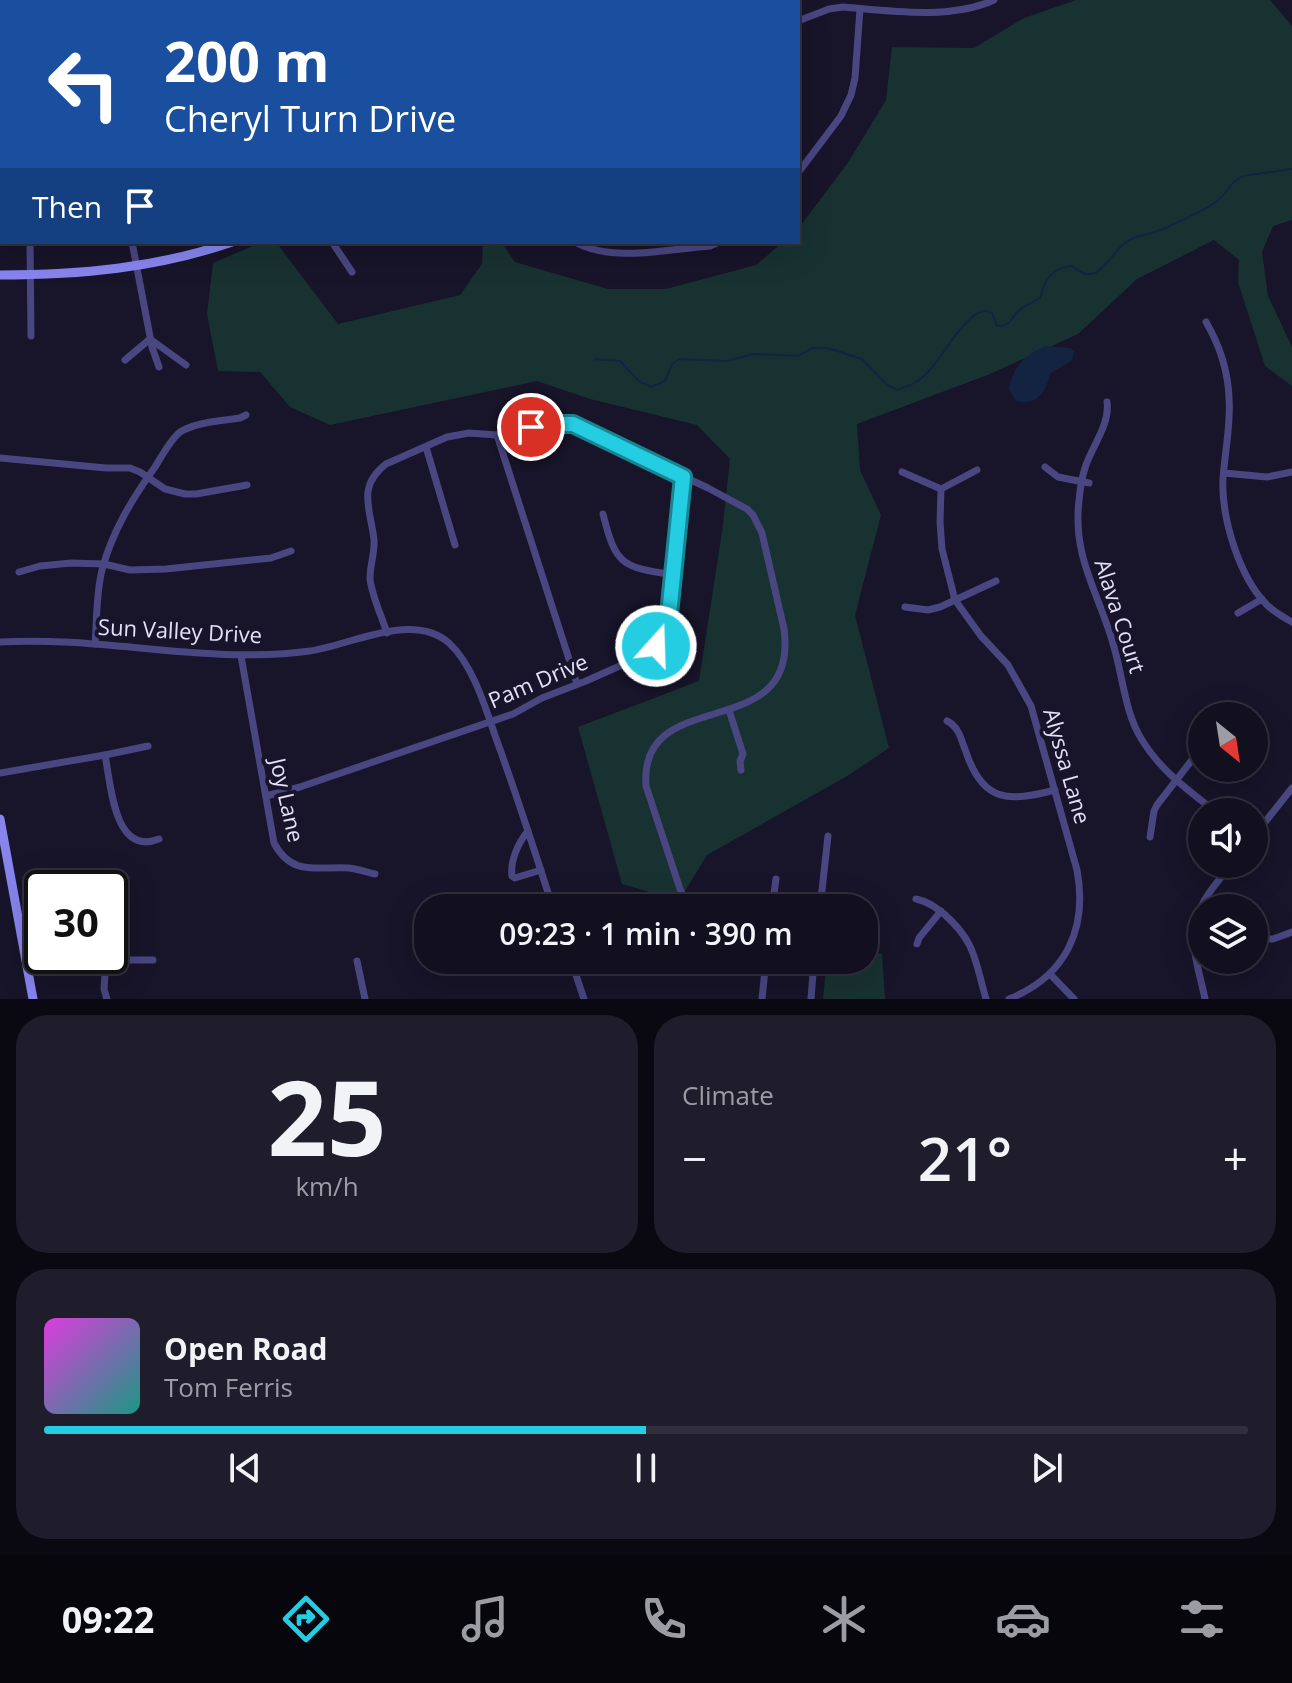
<!DOCTYPE html>
<meta charset="utf-8">
<style>
:root{--surface:#120f1f;--page:#1f1d2c;--text:#f1f3f6;--muted:#9c9ca4;--line:#312f3d;--accent:#25cde2}
body{margin:0;font-family:"Open Sans",sans-serif;background:var(--page);color:var(--text);height:100vh;display:flex;flex-direction:column;font-size:30px;white-space:nowrap}
*{box-sizing:border-box;margin:0}
p{font-size:26px;color:var(--muted)}
.icon{flex:none;width:44px;height:44px;fill:none;stroke:currentColor;stroke-width:2;stroke-linecap:round;stroke-linejoin:round}
.map{position:relative;height:999px;overflow:hidden}
.sheet{display:flex;flex-direction:column;gap:16px;padding:16px;background:#0a0811;flex:1}
.sheet>*{flex:none}
.hud{position:absolute;left:0px;top:0px;width:800px;height:244px;box-shadow:0 8px 32px #0002,0 0 0 2px var(--line);background:#1a4fa0;color:#fff;overflow:hidden}
.needle{width:52px;rotate:150deg}
.buttons{position:absolute;left:1188px;top:702px;display:grid;gap:16px}
.buttons a{display:grid;place-items:center;width:80px;height:80px;border-radius:50%;background:var(--surface);box-shadow:0 8px 32px #0002,0 0 0 2px var(--line);font-size:40px}
.speed{position:absolute;left:24px;top:870px;display:flex;gap:16px;font-size:40px;font-weight:700;text-align:center}
.speed>*{display:grid;place-content:center;width:104px;height:104px;border-radius:50%;background:var(--surface);box-shadow:0 8px 32px #0002,0 0 0 2px var(--line);line-height:1}
.speed .limit{border:4px solid #111;border-radius:12px;background:#fff;color:#111}
.pin{position:absolute;display:grid;place-items:center;width:68px;height:68px;color:#fff;margin:-34px;border:4px solid #fff;border-radius:50%;box-shadow:0 2px 8px #0007}
.me{position:absolute;width:88px;margin:-44px;rotate:20deg;stroke-linejoin:round;filter:drop-shadow(0 0 6px #0008)}
.turn{display:flex;align-items:center;gap:28px;height:168px;padding:0 32px;font-size:36px}
.turn .icon{width:104px;height:104px;stroke-width:2.5}
.turn b{display:block;font-size:56px;line-height:68px}
.then{display:flex;align-items:center;height:76px;padding:0 32px;background:#0003;gap:16px;font-size:30px}
.big{font-size:60px;font-weight:600;line-height:1.1}
.sheet .tile{flex:1;display:flex;flex-direction:column;justify-content:center;gap:12px;min-width:0;padding:0 28px;border-radius:32px;background:var(--page)}
.sheet .dial{align-items:center;gap:0}
.dial b{font-size:104px;line-height:1}
.song{display:flex;align-items:center;gap:24px}
.cover{width:96px;height:96px;border-radius:12px;background:linear-gradient(135deg,hsl(300 70% 55%),hsl(170 70% 35%))}
.played{height:8px;border-radius:4px;background:linear-gradient(90deg,var(--accent) 50%,var(--line) 50%)}
.keys{display:flex;justify-content:space-around;direction:ltr}
.heat{display:flex;justify-content:space-between;align-items:center;font-size:44px;direction:ltr}
.sheet .tiles{flex:1;display:grid;gap:16px;grid-template-columns:1fr 1fr}
.tile:last-child{grid-column:span 2}
.trip{position:absolute;left:414px;top:894px;width:464px;height:80px;border-radius:32px;background:var(--surface);box-shadow:0 8px 32px #0002,0 0 0 2px var(--line);font-weight:600;line-height:80px;text-align:center}
.menu{display:flex;height:128px;justify-content:space-around;align-items:center;background:#07060c;color:var(--muted)}
.menu .icon{width:56px;height:56px}
.menu .on{color:var(--accent)}
.menu b{font-size:36px;color:var(--text)}
.map>svg:first-child{display:block}
.green{fill:#183231}
.water{fill:#132443}
.lines{fill:none;stroke-linecap:round;stroke-linejoin:round}
.stream{stroke:#132443;stroke-width:2}
.street{stroke:#494681;stroke-width:7}
.secondary{stroke:#8784ee;stroke-width:9}
.route-casing{stroke:#188593;stroke-width:20}
.route{stroke:#25cde2;stroke-width:14}
.labels{text-anchor:middle;stroke-width:8;stroke-linejoin:round;paint-order:stroke}
.street-label{font-size:22px;fill:#e3e0fb;stroke:#181429}
</style>
<div class="map">
<svg width="1292" height="999" viewBox="0 0 1292 999">
<rect width="100%" height="100%" fill="#181429"/>
<g class="green">
<path d="M1076,0h194l22,26v194l-19,6 -11,26 6,44 24,51v39l-27,-20 -27,-84 1,-22 -25,-20 -77,39 -59,55 -88,40 -133,50 3,46 21,45 -26,100 34,133 -40,27 -142,80 -28,46 -57,-17 -44,-157 121,-46 23,-149 8,-73 -33,-34 -107,-26 -53,-18 -207,44 -40,-18 -30,-35 -42,-1 -11,-57 6,-51 40,-17 23,-4 62,82 122,-29 22,-31 1,-22h18l14,20 93,27h58l90,-24 27,-23h15v-13l49,-65 39,-64 6,-53 82,1 50,-30z"/>
<path d="M864,951l18,3 3,45h-62l4,-39h37z"/>
</g>
<path class="water" d="M1045,346l25,2 4,3 -2,9 -21,13c-6,18 -12,33 -35,28l-7,-12c4,-23 15,-33 36,-43z"/>
<g class="lines">
<path class="stream" d="M594,359l26,2 20,21 11,5 14,-6 7,-17 7,-5 48,2 27,-7 44,2 14,-8h16l34,11 25,26 10,5c11,-4 20,-7 28,-15 16,-15 36,-55 55,-63 5,-2 7,-1 12,1l5,13c17,1 13,-11 25,-18 6,-4 12,-6 18,-10 5,-19 11,-30 32,-32 7,5 14,11 23,7 13,-7 19,-22 31,-31 8,-6 20,-7 29,-10 20,-8 44,-18 62,-31 12,-8 10,-17 26,-25l49,-7"/>
<g class="street">
<path d="M453,0l1,2"/>
<path d="M788,0l1,2"/>
<path d="M738,1v-1"/>
<path d="M97,2l1,-2"/>
<path d="M212,2v-2"/>
<path d="M278,2l1,-2"/>
<path d="M541,2l2,-2"/>
<path d="M798,21l31,-12 14,-2c47,4 107,13 151,-7"/>
<path d="M0,54h2"/>
<path d="M798,173l43,-57 10,-21 4,-17 5,-69"/>
<path d="M30,242l1,94"/>
<path d="M132,242l20,105 7,20"/>
<path d="M332,242l20,30"/>
<path d="M575,242c37,21 94,7 135,4l9,-4"/>
<path d="M1206,322c14,24 22,48 23,76 2,27 -4,53 -6,80 -2,39 16,99 44,127 7,7 16,12 25,17"/>
<path d="M150,339l36,26"/>
<path d="M125,360l25,-21"/>
<path d="M1107,402c3,22 -14,43 -21,63 -4,11 -6,24 -7,36 -7,57 21,94 35,146 9,31 11,66 28,93 19,31 46,50 74,72"/>
<path d="M497,435l80,249"/>
<path d="M426,447l29,98"/>
<path d="M0,458l106,10h24l10,4 25,17 20,5h11l51,-9"/>
<path d="M1045,467l13,10 31,6"/>
<path d="M902,472l39,17"/>
<path d="M1224,473l43,4 25,-5"/>
<path d="M941,489l-1,33 2,27 13,51 26,36 27,29 23,41 46,164c11,59 -11,106 -68,129"/>
<path d="M941,489l36,-19"/>
<path d="M603,514c13,52 19,53 71,61"/>
<path d="M19,572l21,-6 31,-3 33,1 26,6 36,-1 105,-11 20,-7"/>
<path d="M905,607l23,3 12,-3 56,-26"/>
<path d="M1238,613l24,-14"/>
<path d="M387,633c-5,-16 -16,-39 -17,-55 0,-13 5,-26 4,-38 -3,-30 -18,-53 12,-76l61,-27 22,-4 28,2 49,-11h27l135,64 39,21 6,6 9,18 22,96c16,118 -146,53 -138,157l34,103 6,14 4,5"/>
<path d="M0,642c103,-6 207,23 310,9 41,-6 103,-40 139,-8 25,23 37,67 48,98 20,55 38,111 56,167"/>
<path d="M95,644c2,-24 1,-50 7,-74 10,-38 30,-71 53,-103 7,-11 15,-27 25,-35 16,-10 41,-11 60,-14l6,-3"/>
<path d="M241,656l33,187c18,34 43,23 75,25 9,1 17,4 26,6"/>
<path d="M729,710l14,44 -3,7 1,9"/>
<path d="M947,721c12,6 14,18 19,31 17,51 43,50 89,38"/>
<path d="M105,755c6,30 9,102 54,84"/>
<path d="M0,773l105,-18 43,-9"/>
<path d="M266,796l34,-9 213,-73 29,-16 44,-17 56,-25 14,-10 11,-12 16,-157"/>
<path d="M528,831c-10,12 -18,30 -16,45l3,2 26,-8"/>
<path d="M1254,836l38,-48"/>
<path d="M1150,837l4,-26 3,-6 45,-58"/>
<path d="M916,899c11,2 19,8 28,15 32,28 31,47 42,85"/>
<path d="M772,908l4,-29"/>
<path d="M820,908l8,-72"/>
<path d="M1254,939h19l19,-7"/>
<path d="M917,944l2,-6 22,-27"/>
<path d="M25,956l7,-3h10"/>
<path d="M67,956l33,4h53"/>
<path d="M106,960l-2,29 3,10"/>
<path d="M571,960l13,39"/>
<path d="M357,961l8,38"/>
<path d="M1050,974l24,25"/>
<path d="M762,999l4,-39"/>
<path d="M811,999l3,-39"/>
<path d="M1205,999c-5,-26 -17,-56 -8,-82 6,-20 22,-37 35,-53"/>
</g>
<g class="secondary">
<path d="M320,2v-2"/>
<path d="M0,275c79,0 157,-7 232,-33"/>
<path d="M0,819l33,180"/>
</g>
</g>
<g class="lines">
<defs>
<path id="route" d="M531,427l15,-3h27l110,53 -16,157 -11,12"/>
</defs>
<use href="#route" class="route-casing"/>
<use href="#route" class="route"/>
</g>
<g class="labels">
<g class="street-label">
<text transform="translate(1120 616) rotate(72)" y="8">Alava Court</text>
<text transform="translate(180 631) rotate(3)" y="8">Sun Valley Drive</text>
<text transform="translate(538 681) rotate(-23)" y="8">Pam Drive</text>
<text transform="translate(1067 766) rotate(74)" y="8">Alyssa Lane</text>
<text transform="translate(287 800) rotate(77)" y="8">Joy Lane</text>
</g>
</g>
</svg>
<div class="buttons">
<a><svg class="needle" viewBox="-14 -14 28 28"><path d="M0-13l5 13h-10z" fill="#e53935"/><path d="M0 13l5-13h-10z" fill="#9c9ca4"/></svg></a>
<a><svg class="icon" aria-label="sound" viewBox="0 0 24 24"><path d="M4 9h4l5-4v14l-5-4H4zM17 9q2 3 0 6"/></svg></a>
<a><svg class="icon" aria-label="layers" viewBox="0 0 24 24"><path d="M12 4l9 5-9 5-9-5zM3 14l9 5 9-5"/></svg></a>
</div>
<div class="speed"><div class="limit">30</div></div>
<div class="pin" style="left:531px;top:427px;background:#d93025"><svg class="icon" aria-label="arrive" viewBox="0 0 24 24"><path d="M6 21V4h12l-3 4 3 4H6"/></svg></div>
<svg class="me" style="left:656px;top:646px" viewBox="-20 -20 40 40"><circle r="17" fill="#25cde2" stroke="#fff" stroke-width="3"/><path d="M0-11L8 9 0 5-8 9z" fill="#fff"/></svg>
<div class="trip">09:23 · 1 min · 390 m</div>
<div class="hud">
<div class="turn"><svg class="icon" aria-label="left" viewBox="0 0 24 24"><path d="M17 20v-9H6M10 6l-5 5 5 5"/></svg><div><b>200 m</b>Cheryl Turn Drive</div></div>
<div class="then">Then<svg class="icon" aria-label="arrive" viewBox="0 0 24 24"><path d="M6 21V4h12l-3 4 3 4H6"/></svg></div>
</div>
</div>
<section class="sheet">
<div class="tiles">
<div class="tile dial"><b>25</b><p>km/h</p></div>
<div class="tile"><p>Climate</p>
<div class="heat"><a>−</a><b class="big">21°</b><a>+</a></div>
</div>
<div class="tile">
<div class="song"><i class="cover"></i><div><b>Open Road</b><p>Tom Ferris</p></div></div>
<div class="played"></div>
<div class="keys"><svg class="icon" aria-label="previous" viewBox="0 0 24 24"><path d="M18 5L8 12l10 7zM5 5v14"/></svg><svg class="icon" aria-label="pause" viewBox="0 0 24 24"><path d="M8 5v14M16 5v14"/></svg><svg class="icon" aria-label="next" viewBox="0 0 24 24"><path d="M6 5l10 7-10 7zM19 5v14"/></svg></div>
</div>
</div>
</section>
<nav class="menu">
<b>09:22</b>
<svg class="icon on" aria-label="directions" viewBox="0 0 24 24"><path d="M12 3l9 9-9 9-9-9zM9 14v-3h6M13 9l2 2-2 2"/></svg>
<svg class="icon" aria-label="music" viewBox="0 0 24 24"><path d="M9 18V5l10-2v13"/><circle cx="6" cy="18" r="3"/><circle cx="16" cy="16" r="3"/></svg>
<svg class="icon" aria-label="phone" viewBox="0 0 24 24"><path d="M5 4h4l2 5-3 2q2 4 5 5l2-3 5 2v4C11 20 4 13 5 4z"/></svg>
<svg class="icon" aria-label="climate" viewBox="0 0 24 24"><path d="M12 3v18M4 7l16 10M4 17L20 7"/></svg>
<svg class="icon" aria-label="car" viewBox="0 0 24 24"><path d="M5 17H2v-5l4-1 3-4h7l3 4 3 1v5h-3M9 17h6M6 11h13"/><circle cx="7" cy="17" r="2"/><circle cx="17" cy="17" r="2"/></svg>
<svg class="icon" aria-label="filters" viewBox="0 0 24 24"><path d="M4 7h16M4 17h16"/><circle cx="9" cy="7" r="2"/><circle cx="15" cy="17" r="2"/></svg>
</nav>
